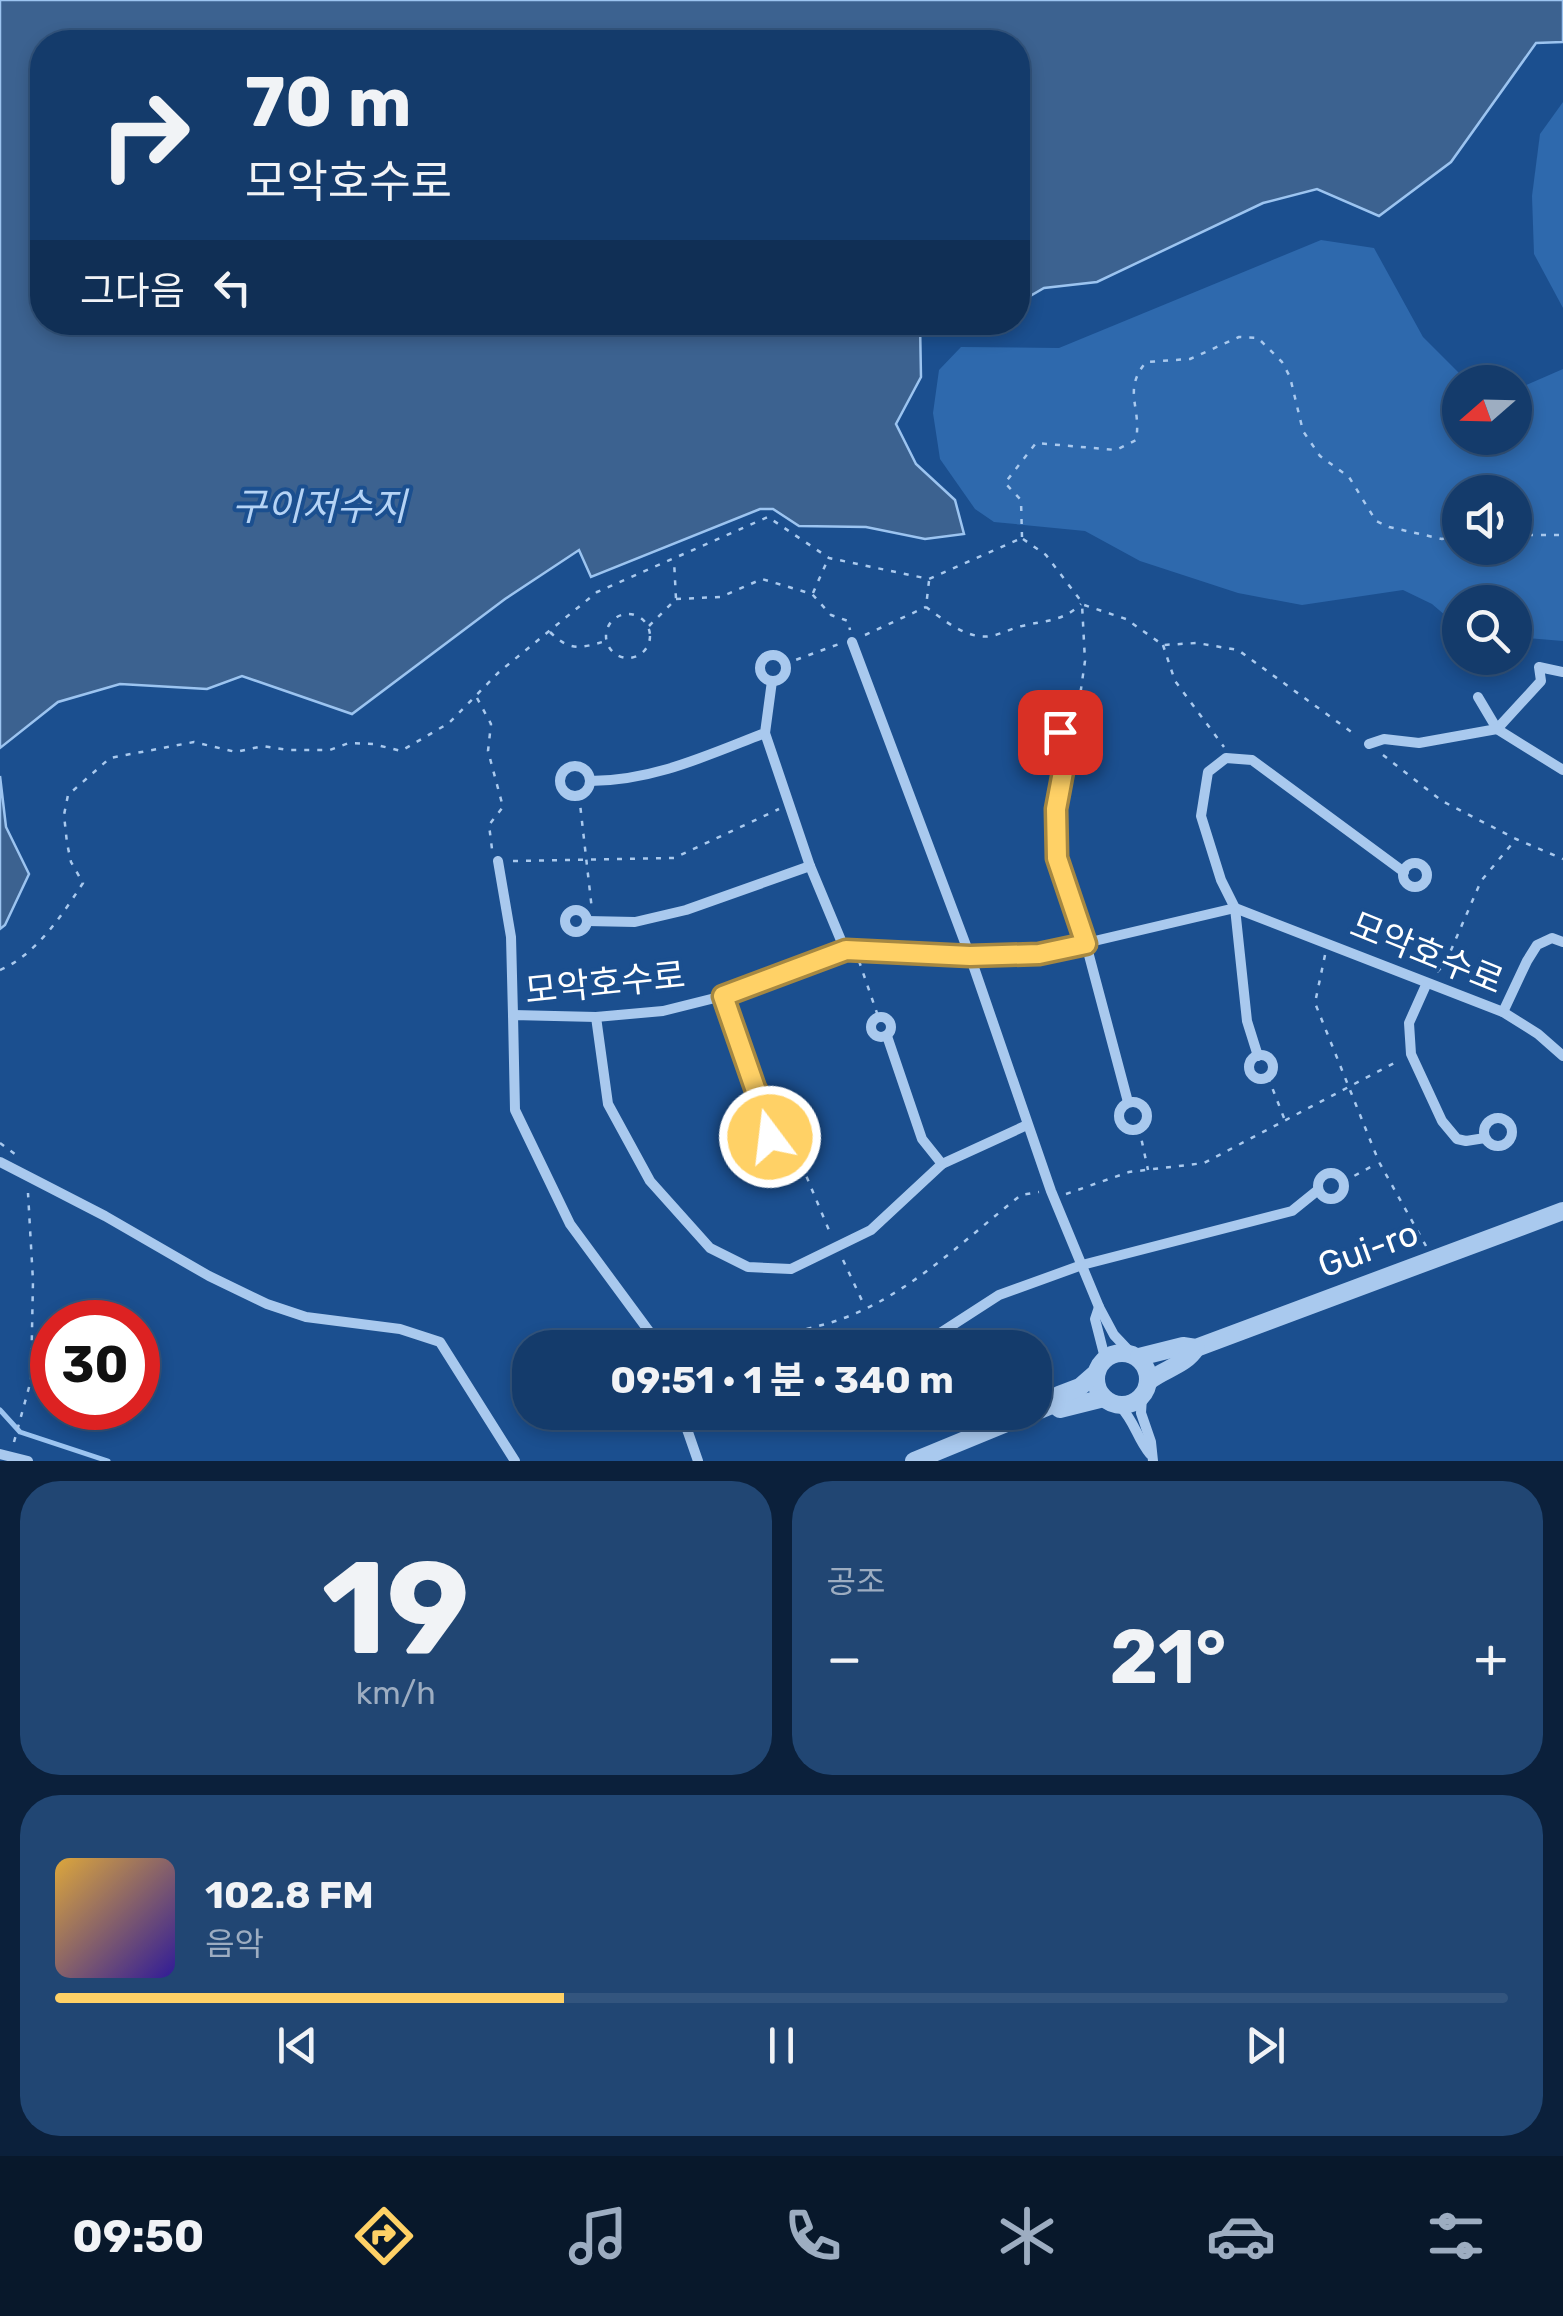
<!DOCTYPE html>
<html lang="ko">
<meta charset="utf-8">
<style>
:root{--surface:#143b6b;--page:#214673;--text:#f1f3f6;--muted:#9dadc1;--line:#33557e;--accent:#ffd166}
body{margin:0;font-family:Rubik,"Noto Sans KR",sans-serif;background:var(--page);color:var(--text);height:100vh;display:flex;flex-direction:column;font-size:38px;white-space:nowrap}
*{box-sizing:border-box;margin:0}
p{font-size:32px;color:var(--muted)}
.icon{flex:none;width:55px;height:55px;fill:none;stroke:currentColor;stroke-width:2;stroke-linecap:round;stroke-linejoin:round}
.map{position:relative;height:1461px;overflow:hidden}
.drawer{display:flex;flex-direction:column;gap:20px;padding:20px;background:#0b203b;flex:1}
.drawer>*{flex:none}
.hud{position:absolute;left:30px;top:30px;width:1000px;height:305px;border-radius:40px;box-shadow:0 5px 15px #0003,0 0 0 2px var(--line);background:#143b6b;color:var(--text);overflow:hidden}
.needle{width:65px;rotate:250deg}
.fabs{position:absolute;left:1442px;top:365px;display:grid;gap:20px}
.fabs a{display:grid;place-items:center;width:90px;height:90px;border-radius:50%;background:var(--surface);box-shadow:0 5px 15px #0003,0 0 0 2px var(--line);font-size:50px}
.speed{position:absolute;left:30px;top:1300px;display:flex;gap:20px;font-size:50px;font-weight:700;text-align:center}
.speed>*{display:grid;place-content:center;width:130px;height:130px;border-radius:50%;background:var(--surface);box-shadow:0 5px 15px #0003,0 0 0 2px var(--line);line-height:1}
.speed .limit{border:15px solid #d22;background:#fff;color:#111}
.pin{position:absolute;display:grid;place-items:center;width:85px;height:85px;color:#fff;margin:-42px;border-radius:20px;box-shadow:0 5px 15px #0006}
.me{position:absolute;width:110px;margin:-55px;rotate:345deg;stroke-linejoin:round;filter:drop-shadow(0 0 8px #0008)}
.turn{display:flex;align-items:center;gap:35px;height:210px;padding:0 50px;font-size:45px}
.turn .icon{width:130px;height:130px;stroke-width:2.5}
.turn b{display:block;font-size:70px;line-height:85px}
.then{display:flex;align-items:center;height:95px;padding:0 50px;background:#0003;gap:20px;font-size:38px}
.big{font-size:75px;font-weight:700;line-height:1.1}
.drawer .widget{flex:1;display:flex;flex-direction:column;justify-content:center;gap:15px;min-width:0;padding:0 35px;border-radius:40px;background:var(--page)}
.drawer .dial{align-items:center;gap:0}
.dial b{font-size:130px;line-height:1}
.song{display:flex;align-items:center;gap:30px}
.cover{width:120px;height:120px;border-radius:15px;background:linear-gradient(135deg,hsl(40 70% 55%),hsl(250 70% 35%))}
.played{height:10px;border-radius:5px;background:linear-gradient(90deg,var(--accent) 35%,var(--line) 35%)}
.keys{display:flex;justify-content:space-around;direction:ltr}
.heat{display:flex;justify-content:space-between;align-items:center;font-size:55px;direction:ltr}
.drawer .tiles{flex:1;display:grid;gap:20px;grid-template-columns:1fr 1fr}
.widget:last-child{grid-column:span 2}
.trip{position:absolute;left:512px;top:1330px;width:540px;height:100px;border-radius:40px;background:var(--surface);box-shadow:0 5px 15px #0003,0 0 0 2px var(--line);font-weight:700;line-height:100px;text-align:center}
.tabs{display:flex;height:160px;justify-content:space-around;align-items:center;background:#08182b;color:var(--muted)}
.tabs .icon{width:70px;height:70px}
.tabs .active{color:var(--accent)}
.tabs b{font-size:45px;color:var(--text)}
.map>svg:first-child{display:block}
.green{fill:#2e69ad;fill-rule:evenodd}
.water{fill:#3c6290;stroke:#9cc4f0;stroke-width:2.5}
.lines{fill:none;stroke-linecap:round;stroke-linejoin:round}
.stream{stroke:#9cc4f0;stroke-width:5}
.path{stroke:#a9c9ee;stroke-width:2.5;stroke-dasharray:5 8;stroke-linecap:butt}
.minor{stroke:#a9c9ee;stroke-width:10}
.tertiary{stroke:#a9c9ee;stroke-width:18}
.route-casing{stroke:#a68842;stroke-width:25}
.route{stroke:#ffd166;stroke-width:18}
.labels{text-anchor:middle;stroke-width:8;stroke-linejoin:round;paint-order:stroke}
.street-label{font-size:35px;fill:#fff;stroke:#1b4f8f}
.water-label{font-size:38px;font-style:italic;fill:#b5d3f5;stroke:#1b4f8f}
</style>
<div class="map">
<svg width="1563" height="1461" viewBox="0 0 1563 1461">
<rect width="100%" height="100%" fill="#1b4f8f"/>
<g class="green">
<path d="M1563,102v206l-29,-54 -2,-58 8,-62z"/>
<path d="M1321,240l53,8 49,89 45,45h-8v56h55v-48l48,-21v272l-48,-4v-35h-55v26l-28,-24 -29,-14 -101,15 -64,-12 -98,-32 -55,-30 -91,-9 -19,-13 -35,-50 -7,-46 6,-43 22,-23 98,1zM1460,492h55v56h-55z"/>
</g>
<g class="water">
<path d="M0,0h1563v42l-27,1 -85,119 -72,54 -62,-27 -54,14 -166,79 -53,6 -26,15v-261h-976v280l878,1 1,54 -25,47 20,40 39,36 9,34 -39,5 -59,-12 -67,-1 -26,-17h-13l-169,68 -12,-27 -74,49 -153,115 -110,-38 -35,13 -87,-5 -62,18 -58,46z"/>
<path d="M0,776l6,51 23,47 -24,51 -5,4z"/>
</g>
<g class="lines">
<path class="stream" d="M0,1410l20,22 88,29"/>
<g class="path">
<path d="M1515,535h48"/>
<path d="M1022,537l-1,-37 -16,-17 31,-40 80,7 20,-10c6,-33 -14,-49 10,-78l44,-3 49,-22 19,1 24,24 8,15 13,54 17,25 29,21 27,44 13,6 53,12 18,-5"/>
<path d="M1023,539l23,16 38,50 42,14 37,26 34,-2 41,7 119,86"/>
<path d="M929,581l-3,26c18,13 41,33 65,29 11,-2 21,-8 31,-10 24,-6 40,-4 59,-22"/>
<path d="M813,593l15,-34"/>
<path d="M676,599l45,-2 41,-18 50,15 19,21 17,6 2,9"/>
<circle cx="628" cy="636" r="22"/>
<path d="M649,626l27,-27 -2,-39"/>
<path d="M550,632c20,20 31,16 56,9"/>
<path d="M865,635l61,-28"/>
<path d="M1163,645l12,36 49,66"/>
<path d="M786,667l4,-5 49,-18"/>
<path d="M477,698l14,26 -3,27 15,56 -14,18 3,24"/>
<path d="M1077,717l8,-56 -3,-57"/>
<path d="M1383,755l59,46 74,38 47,20"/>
<path d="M579,795l13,115"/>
<path d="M513,861l161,-3 105,-49"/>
<path d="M1325,955l-10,48 64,159 47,84"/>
<path d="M859,961l19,55"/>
<path d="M0,970c36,-15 62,-55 83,-87l-12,-21 -4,-19 -3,-28 4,-20 42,-37 84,-16 42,10 27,-6 25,4h42l19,-7 24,1 28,7 48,-28 50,-51 98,-80 171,-75 61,41 100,21 93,-41"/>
<path d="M1437,972l8,-8 36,-83 35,-42"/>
<path d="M1268,1077l16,41"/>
<path d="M1139,1128l9,42"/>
<path d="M0,1143l15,11"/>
<path d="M786,1144l14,17 31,74"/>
<path d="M1343,1182l33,-18"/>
<path d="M1066,1194l63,-22 75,-9 194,-102"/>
<path d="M843,1260l22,47"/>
<path d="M678,1348c47,-7 98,-10 144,-23 77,-20 138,-82 199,-130l18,-3"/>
<path d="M14,1442l17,-62 2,-99 -5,-88"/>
</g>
<g class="minor">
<path d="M852,642l118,314 81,235 48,116 15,28 17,18"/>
<circle cx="773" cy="668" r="13"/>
<path d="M1478,697l19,32 66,41"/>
<circle cx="1072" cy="728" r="12"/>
<path d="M765,733l45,133 35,84"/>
<path d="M1069,740l-14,69 2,49 29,86 42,158"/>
<path d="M1369,744l15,-5 35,4 78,-14 44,-48 -2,-14 24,5"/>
<circle cx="575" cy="781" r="15"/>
<path d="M590,781c63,0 118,-26 175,-48l7,-52"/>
<path d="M498,861l13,76 2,78"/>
<circle cx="1415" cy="875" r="12"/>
<circle cx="576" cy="921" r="11"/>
<path d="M587,921l48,1 51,-12 124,-44"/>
<path d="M1426,985l-17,38 2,31 31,67 15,18 9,2 19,-3"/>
<path d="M723,996l32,91 20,37"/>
<path d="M1503,1012l24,-51 10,-16 15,-7 11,4"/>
<circle cx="881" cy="1027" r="10"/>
<path d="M596,1017l12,87 42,77 60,67 38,19 43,2 80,-39 71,-66 85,-39"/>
<path d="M887,1036l35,103 20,25"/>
<circle cx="1261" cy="1067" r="12"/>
<path d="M1258,1056l-11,-35 -12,-113 -14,-28 -20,-64 7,-44 18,-14 26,2 152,112"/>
<circle cx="1133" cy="1116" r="14"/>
<circle cx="1498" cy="1132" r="14"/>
<circle cx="781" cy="1133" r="11"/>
<path d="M0,1162l105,54 104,60 58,28 39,13 94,12 40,13 75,119"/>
<circle cx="1331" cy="1186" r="13"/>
<path d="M1099,1307l-4,12 10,39"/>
<path d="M658,1348l-4,-10 -84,-114 -55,-114 -2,-95 83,2 67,-6 60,-15 122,-46 125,6 69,-2 196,-46 268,104 35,22 25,22"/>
<path d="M917,1348l82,-53 83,-30 210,-54 26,-21"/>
<path d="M1142,1397l-1,16 10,29 2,19"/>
<path d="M1119,1405c17,18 17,32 31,49"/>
<path d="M681,1412l17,49"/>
<path d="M0,1454l28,7"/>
</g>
<g class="tertiary">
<circle cx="1122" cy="1379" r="26"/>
<path d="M1139,1357l44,-11 13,2 367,-137"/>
<path d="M1149,1381c15,-12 37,-16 47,-33"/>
<path d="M1054,1404l6,5 44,-11"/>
<path d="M1035,1412l19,-8 5,-9 21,-8 16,-14"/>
<path d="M914,1461l119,-49"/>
</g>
</g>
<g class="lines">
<defs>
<path id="route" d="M770,1137v-8l5,-5 -20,-36 -32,-92 123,-46 124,6 69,-2 47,-10 -29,-86 -1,-49 13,-69 -9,-8"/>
</defs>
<use href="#route" class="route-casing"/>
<use href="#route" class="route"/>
</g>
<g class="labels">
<g class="street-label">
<text transform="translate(1427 953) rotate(22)" y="12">모악호수로</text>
<text transform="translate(605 983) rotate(-6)" y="12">모악호수로</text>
<text transform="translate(1368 1249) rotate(-20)" y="12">Gui-ro</text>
</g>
<g class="water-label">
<text x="319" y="520">구이저수지</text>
</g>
</g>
</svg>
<div class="fabs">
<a><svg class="needle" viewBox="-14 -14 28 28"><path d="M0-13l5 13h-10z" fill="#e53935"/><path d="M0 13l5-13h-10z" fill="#9dadc1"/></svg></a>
<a><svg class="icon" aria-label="sound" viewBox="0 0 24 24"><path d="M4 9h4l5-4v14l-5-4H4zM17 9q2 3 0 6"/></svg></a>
<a><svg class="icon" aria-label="search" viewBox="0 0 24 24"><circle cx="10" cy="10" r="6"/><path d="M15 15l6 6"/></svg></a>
</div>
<div class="speed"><div class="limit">30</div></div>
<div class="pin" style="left:1060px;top:732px;background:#d93025"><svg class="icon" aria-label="arrive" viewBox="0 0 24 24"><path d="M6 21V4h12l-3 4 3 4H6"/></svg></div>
<svg class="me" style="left:770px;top:1137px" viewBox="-20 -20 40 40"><circle r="17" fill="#ffd166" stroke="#fff" stroke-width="3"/><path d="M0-11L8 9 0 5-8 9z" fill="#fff"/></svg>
<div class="trip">09:51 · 1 분 · 340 m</div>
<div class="hud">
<div class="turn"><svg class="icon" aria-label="right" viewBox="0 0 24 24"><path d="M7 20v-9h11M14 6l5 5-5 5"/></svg><div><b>70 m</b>모악호수로</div></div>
<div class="then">그다음<svg class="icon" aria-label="left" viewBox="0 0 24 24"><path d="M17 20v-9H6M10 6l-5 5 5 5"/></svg></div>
</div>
</div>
<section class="drawer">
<div class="tiles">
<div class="widget dial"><b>19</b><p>km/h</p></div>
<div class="widget"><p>공조</p>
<div class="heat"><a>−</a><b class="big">21°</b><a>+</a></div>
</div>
<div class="widget">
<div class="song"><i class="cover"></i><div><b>102.8 FM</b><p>음악</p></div></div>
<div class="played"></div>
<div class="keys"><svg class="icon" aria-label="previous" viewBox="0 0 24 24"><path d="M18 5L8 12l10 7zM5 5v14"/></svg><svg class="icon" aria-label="pause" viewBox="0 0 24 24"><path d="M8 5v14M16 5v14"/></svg><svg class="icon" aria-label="next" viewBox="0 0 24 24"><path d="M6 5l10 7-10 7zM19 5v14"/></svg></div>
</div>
</div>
</section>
<nav class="tabs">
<b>09:50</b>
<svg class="icon active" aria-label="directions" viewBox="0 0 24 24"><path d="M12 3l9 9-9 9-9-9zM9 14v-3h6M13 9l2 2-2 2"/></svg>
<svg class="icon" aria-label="music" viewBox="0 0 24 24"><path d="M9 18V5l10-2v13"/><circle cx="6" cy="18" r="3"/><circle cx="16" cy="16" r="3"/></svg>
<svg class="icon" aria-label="phone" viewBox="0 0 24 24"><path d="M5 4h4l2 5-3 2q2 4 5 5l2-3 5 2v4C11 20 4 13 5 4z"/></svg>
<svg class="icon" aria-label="climate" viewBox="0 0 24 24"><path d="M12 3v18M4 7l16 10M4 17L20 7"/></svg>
<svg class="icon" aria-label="car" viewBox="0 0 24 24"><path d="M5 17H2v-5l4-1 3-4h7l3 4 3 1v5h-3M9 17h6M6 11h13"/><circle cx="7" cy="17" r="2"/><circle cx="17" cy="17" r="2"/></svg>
<svg class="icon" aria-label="filters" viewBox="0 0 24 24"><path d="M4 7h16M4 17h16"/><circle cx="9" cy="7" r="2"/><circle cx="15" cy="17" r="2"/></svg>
</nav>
